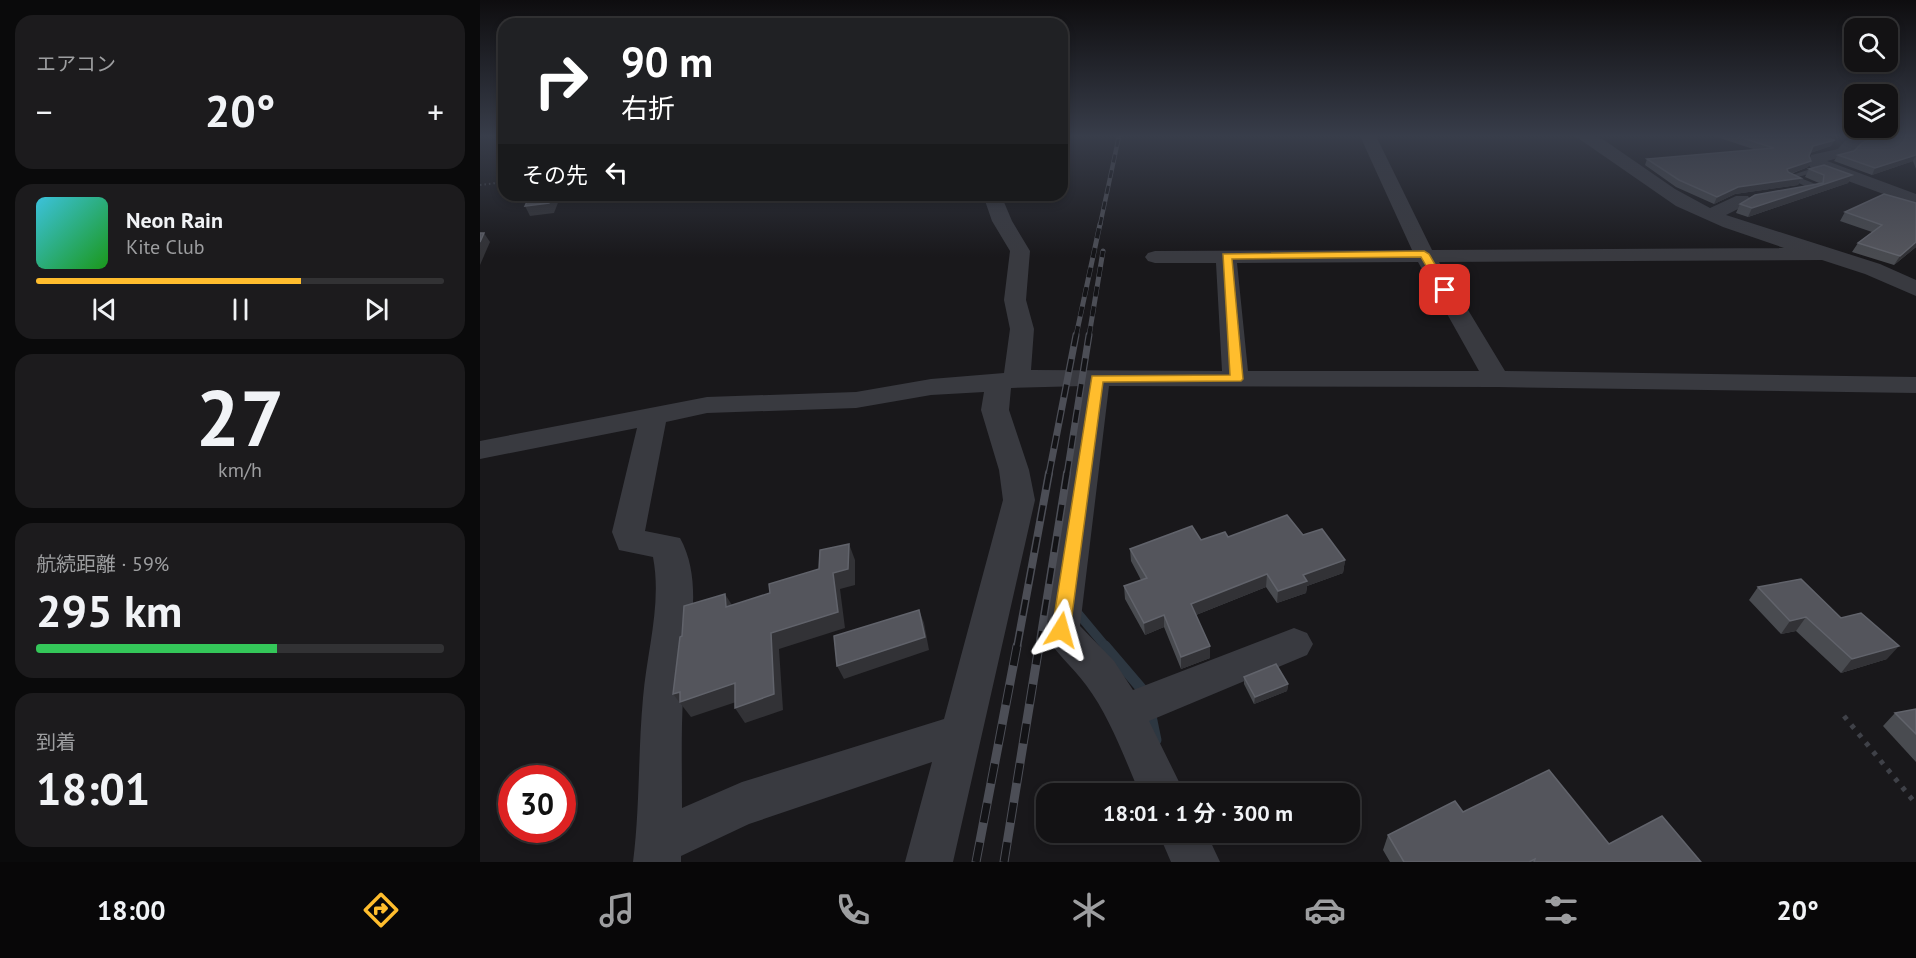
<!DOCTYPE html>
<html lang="ja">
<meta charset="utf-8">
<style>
:root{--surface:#131214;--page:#1c1b1d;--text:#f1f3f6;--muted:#9d9ea0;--line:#323234;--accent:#ffbd2d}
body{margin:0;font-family:"PT Sans","Noto Sans JP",sans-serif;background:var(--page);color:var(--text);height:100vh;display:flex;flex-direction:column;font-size:22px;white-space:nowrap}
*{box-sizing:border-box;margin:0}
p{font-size:20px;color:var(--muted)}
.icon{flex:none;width:33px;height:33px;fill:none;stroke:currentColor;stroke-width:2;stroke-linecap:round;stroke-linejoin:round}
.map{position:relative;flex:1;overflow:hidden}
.panel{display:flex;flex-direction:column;gap:15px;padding:15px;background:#0a0a0b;width:480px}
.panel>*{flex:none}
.banner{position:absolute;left:18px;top:18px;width:570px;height:183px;border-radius:18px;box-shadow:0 3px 9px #0003,0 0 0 2px var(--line);background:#202124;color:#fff;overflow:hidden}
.fabs{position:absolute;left:1364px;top:18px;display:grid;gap:12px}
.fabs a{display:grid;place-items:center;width:54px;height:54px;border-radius:12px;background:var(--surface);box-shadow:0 3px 9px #0003,0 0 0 2px var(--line);font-size:30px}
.speed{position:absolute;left:18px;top:765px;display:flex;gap:12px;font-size:30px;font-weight:700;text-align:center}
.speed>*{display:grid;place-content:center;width:78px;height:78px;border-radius:50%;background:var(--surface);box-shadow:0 3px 9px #0003,0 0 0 2px var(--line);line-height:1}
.speed .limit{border:9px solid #d22;background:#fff;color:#111}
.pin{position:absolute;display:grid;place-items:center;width:51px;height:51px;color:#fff;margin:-26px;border-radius:12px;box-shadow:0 3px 9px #0006}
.me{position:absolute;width:66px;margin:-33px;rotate:8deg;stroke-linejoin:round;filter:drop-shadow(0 0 4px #0008)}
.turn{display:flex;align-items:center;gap:21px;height:126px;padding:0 24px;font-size:27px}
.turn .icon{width:78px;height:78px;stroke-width:2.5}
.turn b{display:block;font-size:42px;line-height:51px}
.then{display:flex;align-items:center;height:57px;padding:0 24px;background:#0003;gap:12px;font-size:22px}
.big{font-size:45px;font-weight:700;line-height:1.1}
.panel .widget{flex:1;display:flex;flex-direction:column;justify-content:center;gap:9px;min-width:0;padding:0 21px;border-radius:18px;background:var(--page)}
.panel .dial{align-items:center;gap:0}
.dial b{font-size:78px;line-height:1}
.song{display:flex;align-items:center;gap:18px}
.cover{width:72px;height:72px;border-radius:9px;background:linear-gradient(135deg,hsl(190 70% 55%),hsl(120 70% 35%))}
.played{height:6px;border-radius:3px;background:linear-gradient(90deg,var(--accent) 65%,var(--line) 65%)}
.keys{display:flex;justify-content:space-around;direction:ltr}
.heat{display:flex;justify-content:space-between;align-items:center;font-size:33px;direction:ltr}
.charge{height:9px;border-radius:4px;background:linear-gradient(90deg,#34c759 59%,var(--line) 0)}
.trip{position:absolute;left:556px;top:783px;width:324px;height:60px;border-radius:18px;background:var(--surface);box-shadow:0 3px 9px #0003,0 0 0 2px var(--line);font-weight:700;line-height:60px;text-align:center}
.menu{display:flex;height:96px;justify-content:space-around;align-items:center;background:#080708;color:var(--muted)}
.menu .icon{width:42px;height:42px}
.menu .selected{color:var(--accent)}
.menu b{font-size:27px;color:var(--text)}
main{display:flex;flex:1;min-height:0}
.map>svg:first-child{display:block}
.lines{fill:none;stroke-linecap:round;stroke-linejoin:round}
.stream-far1{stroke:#2d3741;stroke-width:9}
.stream{stroke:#2d3741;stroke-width:11}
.path-far1{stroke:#3f4148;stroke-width:2;stroke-dasharray:1.5 3;stroke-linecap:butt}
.path{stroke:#3f4148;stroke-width:5;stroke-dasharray:4.5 7;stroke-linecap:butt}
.lane{fill:#393a40;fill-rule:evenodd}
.street{fill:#393a40;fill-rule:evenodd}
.rail-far4-casing{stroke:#4c4e56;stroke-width:4.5}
.rail-far3-casing{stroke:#4c4e56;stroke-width:5}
.rail-far2-casing{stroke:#4c4e56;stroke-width:7}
.rail-far1-casing{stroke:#4c4e56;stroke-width:8}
.rail-casing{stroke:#4c4e56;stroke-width:9}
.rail-far4{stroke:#131316;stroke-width:3;stroke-dasharray:8;stroke-linecap:butt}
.rail-far3{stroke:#131316;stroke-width:4;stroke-dasharray:10;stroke-linecap:butt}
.rail-far2{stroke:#131316;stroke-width:4.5;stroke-dasharray:13;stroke-linecap:butt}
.rail-far1{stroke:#131316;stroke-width:5;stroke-dasharray:16;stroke-linecap:butt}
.rail{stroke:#131316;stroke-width:7;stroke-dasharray:20;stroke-linecap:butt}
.wall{fill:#494b50}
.shaded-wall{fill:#323236}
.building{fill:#54555c;stroke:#61636b;stroke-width:1.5}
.route{fill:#ffbd2d;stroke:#a67b1d;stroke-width:1.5}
</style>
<main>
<section class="panel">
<div class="widget"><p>エアコン</p>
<div class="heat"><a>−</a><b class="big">20°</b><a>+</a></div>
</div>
<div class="widget">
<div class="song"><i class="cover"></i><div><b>Neon Rain</b><p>Kite Club</p></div></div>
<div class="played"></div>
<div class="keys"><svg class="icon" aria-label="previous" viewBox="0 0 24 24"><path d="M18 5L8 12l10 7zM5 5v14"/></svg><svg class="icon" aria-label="pause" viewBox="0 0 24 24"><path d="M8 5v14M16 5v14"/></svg><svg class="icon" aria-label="next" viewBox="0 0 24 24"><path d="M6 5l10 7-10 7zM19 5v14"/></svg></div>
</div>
<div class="widget dial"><b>27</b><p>km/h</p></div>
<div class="widget"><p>航続距離 · 59%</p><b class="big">295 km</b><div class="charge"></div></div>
<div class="widget"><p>到着</p><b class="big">18:01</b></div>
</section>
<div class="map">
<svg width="1436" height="862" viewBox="0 0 1436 862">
<rect width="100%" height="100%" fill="#19181b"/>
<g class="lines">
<path class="stream-far1" d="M596,611l30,36"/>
<g class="stream">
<path d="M625,646l41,48"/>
<path d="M670,711l6,29"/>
</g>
<path class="path-far1" d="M0,185l24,-3"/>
<path class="path" d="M1364,716l72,88"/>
<path class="lane" d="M1343,165l4,2 -1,2 -28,8 20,8v4l-18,2v-4l5,-1 -19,-9z"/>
<g class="street">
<path d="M880,136h16l56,114 352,-2 -61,-21 -47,-21 -101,-70h20l9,4 71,49 35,19 26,-12h12l3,4 -3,4 -22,11 154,49 36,16v16l-51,-22 -43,-14 -383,2 66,109 411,6v16l-419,-6 -388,-1 -29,240 34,35 19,29 161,-62 13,5 6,11 -6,11 -158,66 36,73h-45c-16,-37 -30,-77 -54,-109 -14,-19 -33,-34 -44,-55l41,-244 -72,2 -2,22 20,60 6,30 -82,362h-48l27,-100 -183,62 -68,32v6h-48c7,-54 5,-110 10,-164 4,-47 19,-94 10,-141l-34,-7 -7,-18 25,-104 -157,31v-18l227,-44 149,-5 75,-13 73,-6 6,-44 -6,-29 6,-49 -18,-30 -9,-26h18l11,26 18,30 -4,49 8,29 -3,41 191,1 -6,-108h-61l-7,-2 -3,-4 3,-4 7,-2 257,-1zM938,262l61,109h-231l-11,-108zM504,392l-3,18 18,60 4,30 -59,219 -202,63 -60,26c0,-37 -1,-74 1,-111 3,-50 23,-112 -3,-159l-35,-7 21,-109 41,-9 149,-5 75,-13z"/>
<path d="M1378,136h24l-2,3 -23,8 -7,8 -23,6 89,33v12l-106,-39 -2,-4 3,-8 27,-6 7,-8z"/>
<path d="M678,832h48l14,30h-49z"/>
</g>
<defs>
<path id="rail-far4" d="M620,225l19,-89"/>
<g id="rail-far3">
<path d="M596,336l24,-112"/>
<path d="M609,336l14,-85"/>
</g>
<g id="rail-far2">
<path d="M569,474l27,-139"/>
<path d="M587,474l22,-139"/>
</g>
<g id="rail-far1">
<path d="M537,647l32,-174"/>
<path d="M559,647l28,-174"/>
</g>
<g id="rail">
<path d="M496,862l41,-216"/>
<path d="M524,862l35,-216"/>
</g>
</defs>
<use href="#rail-far4" class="rail-far4-casing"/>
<use href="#rail-far3" class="rail-far3-casing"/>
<use href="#rail-far2" class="rail-far2-casing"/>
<use href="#rail-far1" class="rail-far1-casing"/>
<use href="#rail" class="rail-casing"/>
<use href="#rail-far4" class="rail-far4"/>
<use href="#rail-far3" class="rail-far3"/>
<use href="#rail-far2" class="rail-far2"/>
<use href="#rail-far1" class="rail-far1"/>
<use href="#rail" class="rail"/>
</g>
<g class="wall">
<path d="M1234,136h104l13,10 -21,7 -1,3 2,5 -3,6 -17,7 10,4 -3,7 -63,9 -21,10 -38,-17 -31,-22 2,-6 109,-9z"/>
<path d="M1436,136v33l-3,-8 -41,14 -38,-14 4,-6z"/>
<path d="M1329,169l43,6 -4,8 -100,34 -12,-4 4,-9 79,-21 -14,-6z"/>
<path d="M1404,194l32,53 -22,18 -42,-13 6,-9 14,-11 -32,-11 5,-9z"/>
<path d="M823,535l42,25 -2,13 -36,13 -1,7 -29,10 -11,-16 -70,28 14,43 -29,11 -17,-42 -19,8 -20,-36 -1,-13 17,-6 -10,-19 -1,-12 98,-12z"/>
<path d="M1278,587l83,31 46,41 -46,14 -45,-42 -15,3 -32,-34z"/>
<path d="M764,677l44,7 -1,7 -33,13 -10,-20z"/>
<path d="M1436,709v53l-33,-36 12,-13z"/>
<path d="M983,812l146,32 92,18h-311l-7,-12 5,-15z"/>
</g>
<g class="shaded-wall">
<path d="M1355,140l-4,6 -21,7 3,-7z"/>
<path d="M1436,155l-3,6 -41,14 3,-7z"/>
<path d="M1331,161l-3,6 -24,9 3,-7z"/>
<path d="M1372,175l-4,8 -100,34 4,-9z"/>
<path d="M1321,178l-3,7 -63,9 -21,10 3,-7 21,-10z"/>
<path d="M72,195h9l-7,18 -24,3 -5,-10z"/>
<path d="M4,233l6,9 -10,23v-23z"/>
<path d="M1436,242v5l-22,18 6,-9z"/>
<path d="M369,544l6,16v25l-15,4 5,39 -66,21 4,61 -38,13 -10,-15 36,-75 62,-60z"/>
<path d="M865,560l-2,13 -36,13 -1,7 -29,10 1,-12 25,-16z"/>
<path d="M787,574l-1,13 -75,30v-13z"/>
<path d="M245,594l10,16 -9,-3z"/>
<path d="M439,610l5,13 5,27 -85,29 -7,-13z"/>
<path d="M684,615v12l-19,8 -1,-12z"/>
<path d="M1326,617l-10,14 -15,3 9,-13z"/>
<path d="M730,646v12l-29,11v-12z"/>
<path d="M1419,646l-12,13 -46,14 11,-14z"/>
<path d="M255,683l10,16 -54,18 -18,-23 7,-2z"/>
<path d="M808,684l-1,7 -33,13 1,-7z"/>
</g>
<g class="building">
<path d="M1256,136h82l17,4 -22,6 -4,10 2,5 -24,8 1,3 13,6 -63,9 -21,10 -38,-17 -32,-21 127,-11z"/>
<path d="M1400,136h36v19l-41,13 -37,-13 16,-4 8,-8z"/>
<path d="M1344,165l28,10 -100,33 -12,-4 15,-9 68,-12 1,-8 -15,-6z"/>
<path d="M1404,194l32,9v39l-16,14 -42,-13 24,-18 -37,-13z"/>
<path d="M50,195h22l-3,8 -24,3z"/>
<path d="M0,233h4l-4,9z"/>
<path d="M807,515l16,20 19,-6 23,31 -42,15 4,6 -29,10 -11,-17 -76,30 19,42 -29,11 -17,-42 -20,8 -20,-37 23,-8 -17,-29 62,-23 9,14 24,-8 3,5z"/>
<path d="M369,544l-1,25 -15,4 5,39 -67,21 3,61 -39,14v-25l-55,19v-10l-7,2 7,-57 2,-1 2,-30 41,-12 1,13 44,-14 -1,-9 50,-15 1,-19z"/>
<path d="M1321,579l40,39 20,-5 38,33 -47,13 -46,-42 -16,4 -32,-34z"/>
<path d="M439,610l6,27 -88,29 -3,-30z"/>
<path d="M796,664l12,20 -33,13 -11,-20z"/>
<path d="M1436,709v25l-21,-21z"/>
<path d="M1069,770l60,74 53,-28 39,46h-167l1,-3 -6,3h-125l-16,-27 67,-34 8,11z"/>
</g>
<linearGradient id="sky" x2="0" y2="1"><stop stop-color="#0e0d0f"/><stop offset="0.53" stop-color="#383d4a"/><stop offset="1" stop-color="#383d4a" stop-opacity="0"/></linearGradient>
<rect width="1436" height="257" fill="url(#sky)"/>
<path class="route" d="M944,251l5,3 21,36 -1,2h-8l-20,-35 -189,2 11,120 -2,2 -138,1 -33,248 -3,5 -6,2 -7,-2 -2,-5 40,-254 138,-1 -7,-121z"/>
</svg>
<div class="fabs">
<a><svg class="icon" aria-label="search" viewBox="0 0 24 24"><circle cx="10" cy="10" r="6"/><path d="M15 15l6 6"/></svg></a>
<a><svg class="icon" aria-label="layers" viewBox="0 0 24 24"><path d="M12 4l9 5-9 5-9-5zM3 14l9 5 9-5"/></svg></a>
</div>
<div class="speed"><div class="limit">30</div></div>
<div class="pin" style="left:965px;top:290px;background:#d93025"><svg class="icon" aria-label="arrive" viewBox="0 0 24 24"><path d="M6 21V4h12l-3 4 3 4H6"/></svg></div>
<svg class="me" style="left:581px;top:630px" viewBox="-20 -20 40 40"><path d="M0-17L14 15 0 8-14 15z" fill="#ffbd2d" stroke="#fff" stroke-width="4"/></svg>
<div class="trip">18:01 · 1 分 · 300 m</div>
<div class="banner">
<div class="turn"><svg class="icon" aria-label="right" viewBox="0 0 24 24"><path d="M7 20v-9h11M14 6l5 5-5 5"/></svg><div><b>90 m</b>右折</div></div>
<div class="then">その先<svg class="icon" aria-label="left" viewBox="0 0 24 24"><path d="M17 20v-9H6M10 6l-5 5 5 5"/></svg></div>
</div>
</div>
</main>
<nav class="menu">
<b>18:00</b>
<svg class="icon selected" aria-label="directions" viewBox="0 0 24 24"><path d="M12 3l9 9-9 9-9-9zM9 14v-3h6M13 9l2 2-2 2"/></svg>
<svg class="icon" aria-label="music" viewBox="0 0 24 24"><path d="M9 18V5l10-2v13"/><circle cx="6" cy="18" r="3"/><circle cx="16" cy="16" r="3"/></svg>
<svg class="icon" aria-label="phone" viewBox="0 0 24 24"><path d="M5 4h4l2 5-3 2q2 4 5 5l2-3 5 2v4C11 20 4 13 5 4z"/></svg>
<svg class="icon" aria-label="climate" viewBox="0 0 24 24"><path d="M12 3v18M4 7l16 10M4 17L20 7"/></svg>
<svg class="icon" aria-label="car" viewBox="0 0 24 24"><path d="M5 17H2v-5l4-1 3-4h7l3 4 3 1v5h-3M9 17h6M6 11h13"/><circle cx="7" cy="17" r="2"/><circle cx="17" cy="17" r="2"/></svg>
<svg class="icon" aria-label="filters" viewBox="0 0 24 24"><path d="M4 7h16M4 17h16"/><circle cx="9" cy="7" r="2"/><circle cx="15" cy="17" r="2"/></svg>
<b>20°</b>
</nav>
